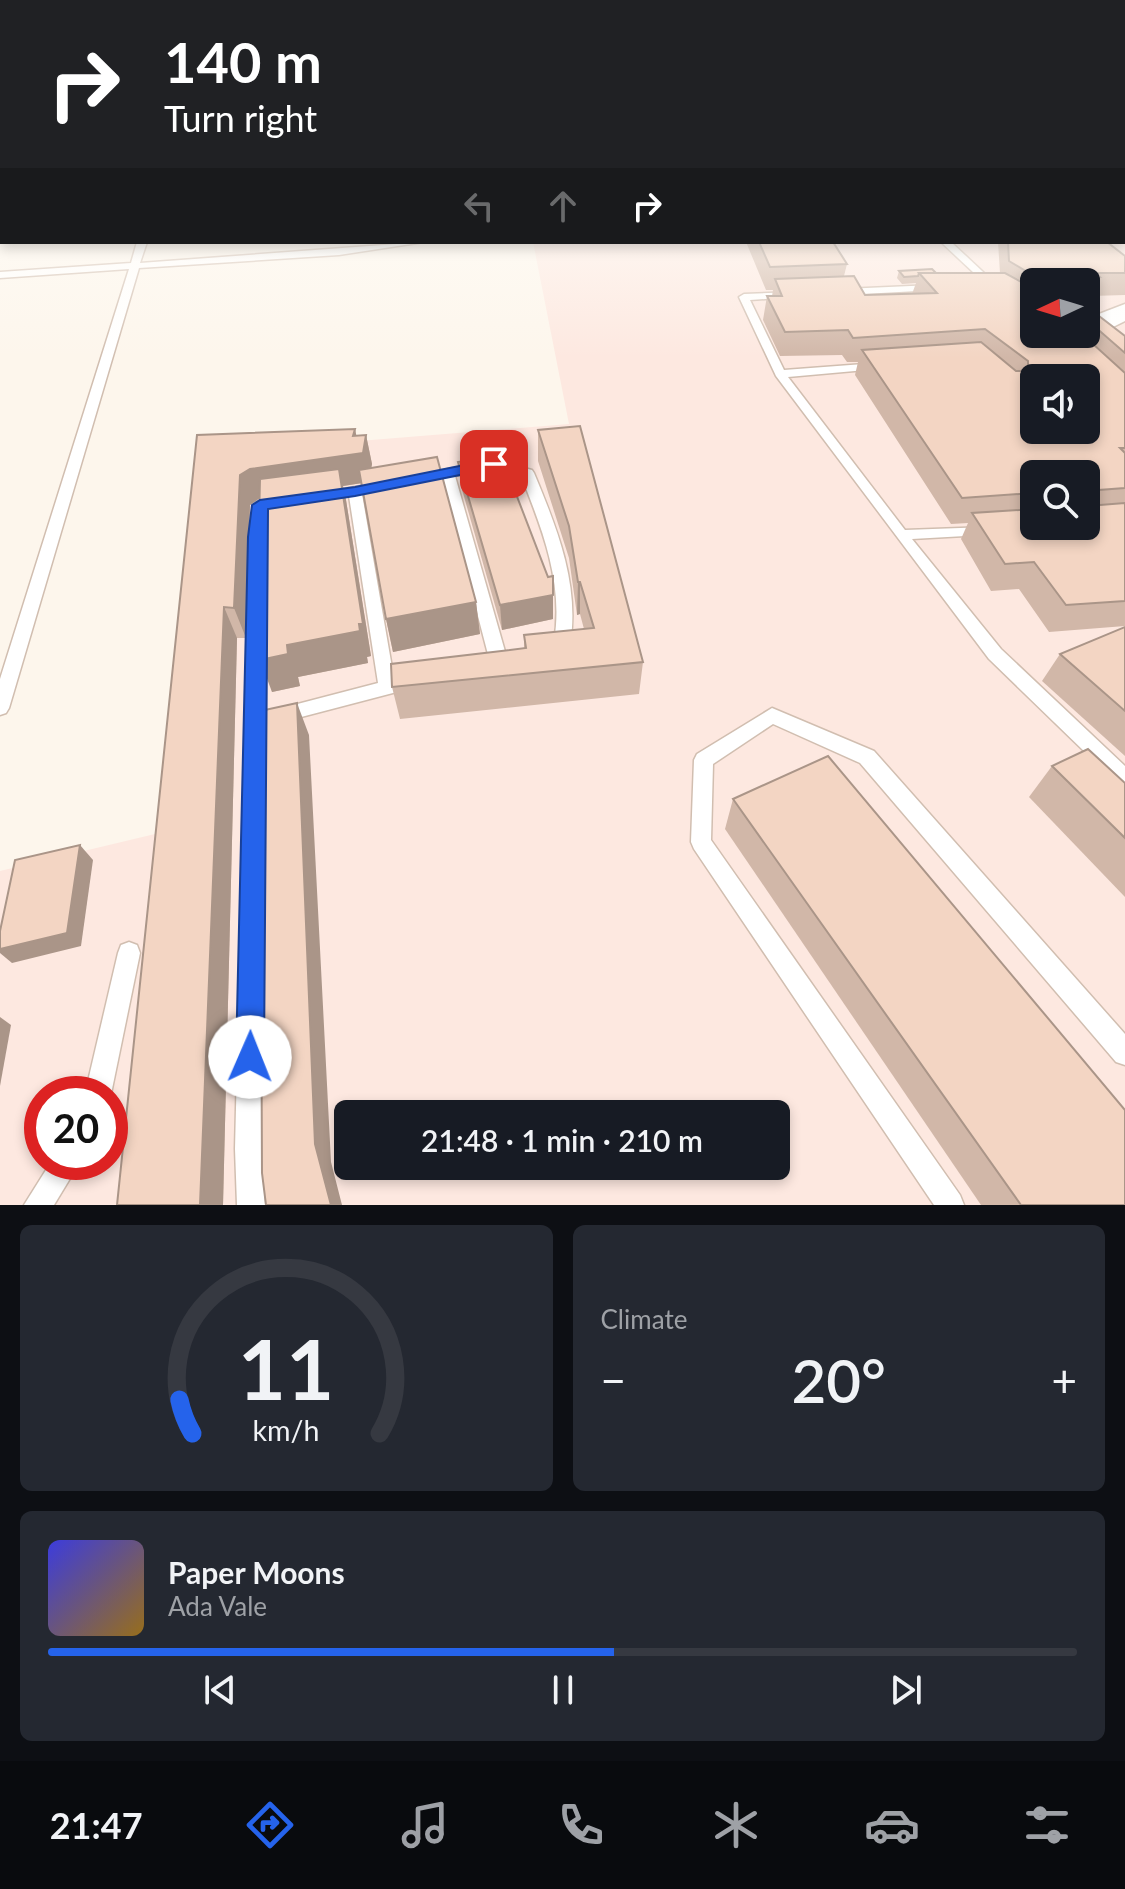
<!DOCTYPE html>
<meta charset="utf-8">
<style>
:root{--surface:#171b24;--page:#242831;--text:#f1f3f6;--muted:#9ea1a6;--line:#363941;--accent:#2563eb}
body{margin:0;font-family:Lato,sans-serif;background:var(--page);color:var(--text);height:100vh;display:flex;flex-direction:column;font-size:30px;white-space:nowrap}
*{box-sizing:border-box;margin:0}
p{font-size:26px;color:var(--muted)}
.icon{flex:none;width:44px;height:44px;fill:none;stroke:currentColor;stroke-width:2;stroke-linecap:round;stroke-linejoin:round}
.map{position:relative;height:1205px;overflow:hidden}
.panel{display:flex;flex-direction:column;gap:20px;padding:20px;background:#0d0f14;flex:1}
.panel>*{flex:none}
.hud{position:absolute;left:0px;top:0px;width:1126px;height:244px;box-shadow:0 4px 12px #0003;background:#202124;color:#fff;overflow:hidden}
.needle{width:52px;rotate:266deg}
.tools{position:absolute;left:1020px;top:268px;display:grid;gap:16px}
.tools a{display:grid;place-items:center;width:80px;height:80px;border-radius:12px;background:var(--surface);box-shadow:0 4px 12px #0003;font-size:40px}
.speed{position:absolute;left:24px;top:1076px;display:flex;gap:16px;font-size:40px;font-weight:700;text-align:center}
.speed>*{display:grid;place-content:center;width:104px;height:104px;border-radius:50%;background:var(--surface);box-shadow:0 4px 12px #0003;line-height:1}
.speed .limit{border:12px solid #d22;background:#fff;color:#111}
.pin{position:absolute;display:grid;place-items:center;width:68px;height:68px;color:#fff;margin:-34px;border-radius:16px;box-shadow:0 4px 12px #0006}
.me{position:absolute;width:88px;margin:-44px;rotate:1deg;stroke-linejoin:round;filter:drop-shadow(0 0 6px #0008)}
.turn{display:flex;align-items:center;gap:28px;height:168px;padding:0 32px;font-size:36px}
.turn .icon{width:104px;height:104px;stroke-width:2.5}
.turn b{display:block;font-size:56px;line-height:68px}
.lanes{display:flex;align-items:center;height:76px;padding:0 32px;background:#0003;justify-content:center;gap:40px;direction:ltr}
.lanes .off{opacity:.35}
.big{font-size:60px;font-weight:600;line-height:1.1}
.panel .card{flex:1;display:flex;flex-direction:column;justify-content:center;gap:12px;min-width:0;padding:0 28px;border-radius:12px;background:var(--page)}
.panel .dial{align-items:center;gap:0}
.dial svg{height:208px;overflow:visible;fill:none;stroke:var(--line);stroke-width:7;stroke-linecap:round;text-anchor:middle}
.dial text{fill:var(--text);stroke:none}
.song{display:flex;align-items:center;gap:24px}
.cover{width:96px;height:96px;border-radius:12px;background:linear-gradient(135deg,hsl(240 70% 55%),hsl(40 70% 35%))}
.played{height:8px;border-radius:4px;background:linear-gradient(90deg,var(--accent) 55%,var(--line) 55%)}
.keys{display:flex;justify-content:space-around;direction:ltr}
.heat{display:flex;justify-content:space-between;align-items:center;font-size:44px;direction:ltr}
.panel .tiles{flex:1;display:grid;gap:20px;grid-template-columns:1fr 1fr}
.card:last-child{grid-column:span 2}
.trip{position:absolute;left:334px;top:1100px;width:456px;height:80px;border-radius:12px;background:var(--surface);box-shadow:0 4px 12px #0003;font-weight:600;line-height:80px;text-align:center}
.menu{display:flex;height:128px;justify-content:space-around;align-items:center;background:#090b0e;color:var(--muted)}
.menu .icon{width:56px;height:56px}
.menu .selected{color:var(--accent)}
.menu b{font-size:36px;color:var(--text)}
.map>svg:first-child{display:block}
.commercial{fill:#fde8e0;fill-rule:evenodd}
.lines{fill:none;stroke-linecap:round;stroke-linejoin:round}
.service-casing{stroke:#d1beb0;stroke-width:3}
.tertiary-casing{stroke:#d1beb0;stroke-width:3}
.service{fill:#fff;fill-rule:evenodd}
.tertiary{fill:#fff;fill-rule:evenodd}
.wall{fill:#d1b7a8;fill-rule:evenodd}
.shaded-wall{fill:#aa9588}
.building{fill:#f3d5c3;stroke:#aa9588;stroke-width:2;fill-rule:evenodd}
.route{fill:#2563eb;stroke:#184099;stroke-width:2}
</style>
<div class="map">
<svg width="1125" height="1205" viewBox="0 0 1125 1205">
<rect width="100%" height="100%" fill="#fdf6ec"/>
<path class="commercial" d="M1125,189v1016h-1125v-334l155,-37 43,-380 371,-30 -36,-182h591zM1034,282h52v52h-52zM1034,378h52v52h-52zM1034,474h52v52h-52zM42,1094h68v68h-68zM348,1114h428v52h-428z"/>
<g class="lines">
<defs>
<g id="service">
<rect x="1124" y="230" width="1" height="6"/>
<path d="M137,242h10l-7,21 284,-21 -85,13 -200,13 -130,440 -3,5 -6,2v-36l129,-410 -129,9v-6l131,-9z"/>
<path d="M941,242h10l46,43v4h-6z"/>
<path d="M933,285l5,3 -2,2 -92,5 -5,-3 5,-3z"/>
<path d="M793,292l5,3 -1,2 -47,3 34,70 93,-7 6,3 -6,3 -89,8 117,153 83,-3 2,3 -7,5 -71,4 89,110 124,117v20l-7,-2 -129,-125 -213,-283 -37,-79 5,-3z"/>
<path d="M494,460l38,10 2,3c23,55 46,112 36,172l-2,4 -13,4 -6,-2 -2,-4 7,-6c10,-57 -12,-113 -33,-165l-27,-8 -39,8 53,186 -3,5h-12l-3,-5 -48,-184 -19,4 -7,-4 7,-4z"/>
<path d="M385,482l7,4 -2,3 -28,5 32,185 18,-5 6,2 3,5 -3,5 -6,2 -149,39 -2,422 4,56h-28l-2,-56 15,-612 3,-32 2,-3 15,-2 7,4 -10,5 -3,28 -1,176 115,-30 -29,-187 -24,4 -7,-4 7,-4z"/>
<path d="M772,708l102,43 251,283v31l-9,-3 -256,-299 -87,-39 -60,40 -2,76 249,355 4,10h-30l-240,-356 -3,-7 3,-82 3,-6z"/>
<path d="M129,942l8,3 3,8 -29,141h-26l33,-141 3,-8z"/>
<path d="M51,1162h29l-26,43h-30z"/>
</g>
<path id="tertiary" d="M1125,304v17l-14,7 14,11v21l-10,-2 -29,-24v-15z"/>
</defs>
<use href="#service" class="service-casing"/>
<use href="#tertiary" class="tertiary-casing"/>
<use href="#service" class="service"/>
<use href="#tertiary" class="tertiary"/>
</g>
<g class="wall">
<path d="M746,242h87l14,22 -3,12 21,19 47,-1 4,-11 -14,1 -5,-6 2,-7 37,2h64l-2,-31h109l18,14v39l-34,1 -2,4h-3v-18h-52v52h52v-28l39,30v290l-76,6 -30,-43 -28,2 -30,-52 7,-16 -17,1 -96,-149 3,-13h-11l-5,-7 -62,1 -17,-36 4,-24h5l1,-6h-7zM1034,474h52v52h-52z"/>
<path d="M355,429l1,7 10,-1 6,29 -1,4 105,134 4,32 -87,18 -7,-33 -24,-136 -19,3 3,14 25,156 -4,1 1,6 -70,14 2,9 -28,6 -13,-80 -2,-7 2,-107 -9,7 -4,133h-9l-14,567h-106l80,-770z"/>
<path d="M538,430l105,232 -4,32 -239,25 -8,-32 132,-38v-14l60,-6 -4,-15 -3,1 -8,-57 -31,-97z"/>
<path d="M458,462l95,157 -51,11 -41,-144z"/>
<path d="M1125,627v129l-83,-75 18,-27z"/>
<path d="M1052,766l73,17v114l-96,-100z"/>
<path d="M733,799l392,406h-144l-256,-376z"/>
</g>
<g class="shaded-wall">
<path d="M355,429l5,24 6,-18 6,29 -3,18 -26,4 3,14 25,156 -4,1 1,6 -70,14 2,9 -28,6 -12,-32v-162l-10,7 -4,133 -12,-30 6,-133 10,-6 103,-33z"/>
<path d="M578,582h2v32l-3,1z"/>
<path d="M553,595v24l-51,11 -2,-25z"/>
<path d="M476,602l4,32 -87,18 -7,-33z"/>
<path d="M224,607l13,31 -14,567h-23z"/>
<path d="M297,703l12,32 22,427 11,43h-11l-16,-61z"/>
<path d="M80,845l13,15 -12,86 -69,17 -12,-10v-4z"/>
<path d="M0,1017l11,8 -11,61z"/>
</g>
<g class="building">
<path d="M759,242h74l14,22 -77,3z"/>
<path d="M1008,242h99l18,14v17h-29l4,4 -50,1 6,4h-12l-35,-21z"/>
<path d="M932,269l4,4h-17l-1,3 -14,1 -5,-6z"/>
<path d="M919,273h86l29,16v45h48l43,39v75h-5l5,5v35l-26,2 -1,6 -6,4 8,5 25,-2v98l-59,4 -32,-43 -29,2 -33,-51 62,-4v17h52v-52h-52v19l-72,5 -100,-148 119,-8 35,29h12v-10l-43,-32 -132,9 -5,-8 -63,2 -18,-36h15l-7,-17 79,-3 11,19 72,-2zM1034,378h52v52h-52z"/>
<path d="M1086,306l39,30v17l-39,-34z"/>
<path d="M580,426l63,236 -251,25 -1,-23 135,-16 -2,-13 70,-7 -14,-46h-2l-9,-56 -31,-96z"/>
<path d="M355,429l-2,7 13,-1 -3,18 -113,16 -10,6 -6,133 -10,-1 -24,598h-83l80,-770z"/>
<path d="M501,455l47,122 5,-1v19l-53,10 -42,-143z"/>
<path d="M437,457l39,145 -90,17 -27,-149z"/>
<path d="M339,469l24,155h-4l1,7 -73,14 1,9 -28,6 -1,-55h-2l3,-126z"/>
<path d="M1125,627v84l-65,-57z"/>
<path d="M297,703l18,441 16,61h-65l-4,-32 -2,-462z"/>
<path d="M1088,749l37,34v55l-73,-72z"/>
<path d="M828,756l297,354v95h-104l-288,-406z"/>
<path d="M80,845l-13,88 -67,16v-18l15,-71z"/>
</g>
<linearGradient id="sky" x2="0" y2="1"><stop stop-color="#97c7e8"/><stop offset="0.53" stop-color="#fefbf6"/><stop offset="1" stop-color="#fefbf6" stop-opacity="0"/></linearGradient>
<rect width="1125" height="358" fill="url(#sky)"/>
<path class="route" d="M494,459l8,5 -2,3 -145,29 -87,13 -4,548 -4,10 -10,4 -10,-4 -4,-10 12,-520 4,-32 8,-5 95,-13z"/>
</svg>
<div class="tools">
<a><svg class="needle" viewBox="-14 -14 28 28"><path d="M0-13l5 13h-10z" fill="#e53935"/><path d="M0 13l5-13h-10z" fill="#9ea1a6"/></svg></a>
<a><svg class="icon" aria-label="sound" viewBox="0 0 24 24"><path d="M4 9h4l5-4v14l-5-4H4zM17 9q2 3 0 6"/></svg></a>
<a><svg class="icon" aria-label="search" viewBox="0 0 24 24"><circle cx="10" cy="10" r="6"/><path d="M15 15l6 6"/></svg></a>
</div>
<div class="speed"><div class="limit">20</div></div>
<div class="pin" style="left:494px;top:464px;background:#d93025"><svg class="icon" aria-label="arrive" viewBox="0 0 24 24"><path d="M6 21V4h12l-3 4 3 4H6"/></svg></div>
<svg class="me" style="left:250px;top:1057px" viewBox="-20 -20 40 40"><circle r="19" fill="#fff"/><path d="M0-13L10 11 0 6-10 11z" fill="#2563eb"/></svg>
<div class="trip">21:48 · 1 min · 210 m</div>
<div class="hud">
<div class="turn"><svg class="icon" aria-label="right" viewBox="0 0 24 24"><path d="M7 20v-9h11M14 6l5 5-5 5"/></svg><div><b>140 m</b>Turn right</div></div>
<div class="lanes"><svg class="icon off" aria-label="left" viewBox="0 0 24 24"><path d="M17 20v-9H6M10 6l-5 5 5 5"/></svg><svg class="icon off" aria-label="ahead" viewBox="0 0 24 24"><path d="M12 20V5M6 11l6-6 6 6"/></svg><svg class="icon" aria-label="right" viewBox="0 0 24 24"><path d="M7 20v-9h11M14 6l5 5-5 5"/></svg></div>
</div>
</div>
<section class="panel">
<div class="tiles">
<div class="card dial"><svg viewBox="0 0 100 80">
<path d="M14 69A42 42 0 1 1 86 69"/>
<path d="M14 69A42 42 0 0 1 9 56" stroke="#2563eb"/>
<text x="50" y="56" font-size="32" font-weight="700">11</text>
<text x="50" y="72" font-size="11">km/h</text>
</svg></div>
<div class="card"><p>Climate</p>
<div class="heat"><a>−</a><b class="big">20°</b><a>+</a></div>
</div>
<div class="card">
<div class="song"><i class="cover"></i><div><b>Paper Moons</b><p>Ada Vale</p></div></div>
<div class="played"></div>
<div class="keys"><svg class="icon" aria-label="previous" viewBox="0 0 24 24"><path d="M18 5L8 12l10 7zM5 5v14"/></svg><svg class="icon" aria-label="pause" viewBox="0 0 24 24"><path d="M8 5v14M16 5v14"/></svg><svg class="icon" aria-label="next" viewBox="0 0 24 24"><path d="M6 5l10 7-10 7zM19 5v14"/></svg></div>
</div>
</div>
</section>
<nav class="menu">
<b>21:47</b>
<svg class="icon selected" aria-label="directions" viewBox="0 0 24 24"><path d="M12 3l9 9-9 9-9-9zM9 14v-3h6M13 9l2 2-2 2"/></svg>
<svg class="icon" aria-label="music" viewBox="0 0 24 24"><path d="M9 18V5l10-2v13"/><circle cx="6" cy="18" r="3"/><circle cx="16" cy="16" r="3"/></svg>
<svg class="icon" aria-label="phone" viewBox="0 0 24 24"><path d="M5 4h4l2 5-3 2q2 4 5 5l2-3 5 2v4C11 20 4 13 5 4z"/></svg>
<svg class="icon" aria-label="climate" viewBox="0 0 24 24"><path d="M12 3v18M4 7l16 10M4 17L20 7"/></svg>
<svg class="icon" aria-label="car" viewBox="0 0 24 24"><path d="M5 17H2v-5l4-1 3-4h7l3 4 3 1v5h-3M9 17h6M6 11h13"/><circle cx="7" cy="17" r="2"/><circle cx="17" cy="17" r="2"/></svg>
<svg class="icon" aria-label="filters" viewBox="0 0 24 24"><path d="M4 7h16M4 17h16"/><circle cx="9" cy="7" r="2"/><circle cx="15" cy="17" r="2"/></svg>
</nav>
